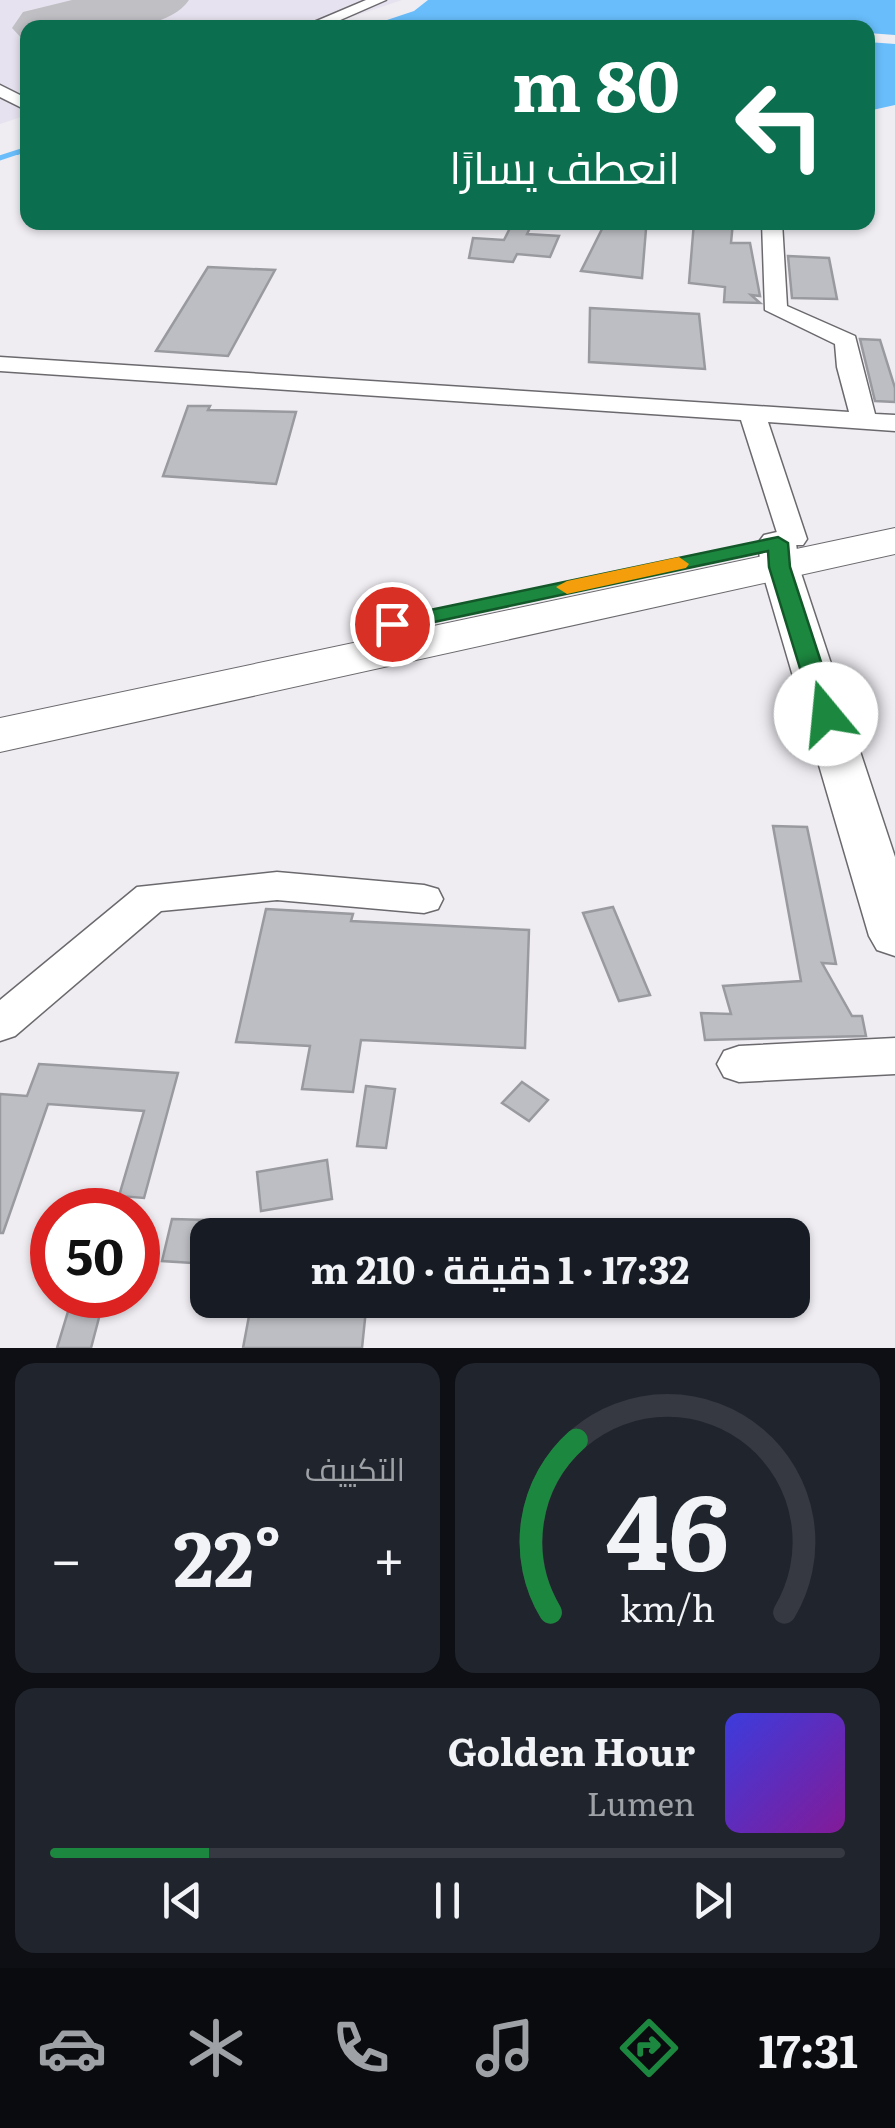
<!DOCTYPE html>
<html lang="ar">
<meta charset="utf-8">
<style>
:root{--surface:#171b24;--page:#20242c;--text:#f1f3f6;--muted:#9ea1a6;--line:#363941;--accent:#1c883f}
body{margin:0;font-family:Literata,Cairo,serif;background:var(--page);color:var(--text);direction:rtl;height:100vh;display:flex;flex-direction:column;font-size:38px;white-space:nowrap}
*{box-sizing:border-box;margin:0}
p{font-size:32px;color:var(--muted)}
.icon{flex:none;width:55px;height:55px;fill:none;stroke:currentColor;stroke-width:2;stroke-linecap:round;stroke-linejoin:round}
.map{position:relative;height:1348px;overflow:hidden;direction:ltr}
.details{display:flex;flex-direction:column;gap:15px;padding:15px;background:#0d0f14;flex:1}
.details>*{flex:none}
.top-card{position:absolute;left:20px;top:20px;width:855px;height:210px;border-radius:20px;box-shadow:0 2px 8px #0004;direction:rtl;background:#0b6e4f;color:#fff;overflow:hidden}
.speed{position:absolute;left:30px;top:1188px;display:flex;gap:20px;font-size:50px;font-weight:700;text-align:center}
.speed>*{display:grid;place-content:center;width:130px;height:130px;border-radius:50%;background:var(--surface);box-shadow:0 2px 8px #0004;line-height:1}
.speed .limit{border:15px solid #d22;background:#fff;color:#111}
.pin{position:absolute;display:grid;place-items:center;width:85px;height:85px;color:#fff;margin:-42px;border:5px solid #fff;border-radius:50%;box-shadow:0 2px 10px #0007}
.me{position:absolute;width:110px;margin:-55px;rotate:343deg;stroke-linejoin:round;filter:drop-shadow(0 0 8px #0008)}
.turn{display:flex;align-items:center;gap:35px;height:210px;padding:0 30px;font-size:45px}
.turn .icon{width:130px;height:130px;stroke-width:2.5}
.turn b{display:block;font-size:70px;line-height:85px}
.big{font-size:75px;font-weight:700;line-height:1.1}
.details .card{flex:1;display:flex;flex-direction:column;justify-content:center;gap:15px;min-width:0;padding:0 35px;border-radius:20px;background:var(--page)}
.details .dial{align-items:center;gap:0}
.dial svg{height:260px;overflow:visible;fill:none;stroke:var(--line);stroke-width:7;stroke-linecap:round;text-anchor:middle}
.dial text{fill:var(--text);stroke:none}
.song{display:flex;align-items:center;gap:30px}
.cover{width:120px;height:120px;border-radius:15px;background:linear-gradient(135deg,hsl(240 70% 55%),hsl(290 70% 35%))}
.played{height:10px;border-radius:5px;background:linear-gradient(90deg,var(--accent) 20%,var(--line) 20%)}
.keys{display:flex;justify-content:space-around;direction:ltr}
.heat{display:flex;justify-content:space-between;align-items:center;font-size:55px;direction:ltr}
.details .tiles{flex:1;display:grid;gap:15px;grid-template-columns:1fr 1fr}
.card:last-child{grid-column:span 2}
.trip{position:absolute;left:190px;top:1218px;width:620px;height:100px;border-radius:20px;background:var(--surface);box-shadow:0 2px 8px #0004;font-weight:700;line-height:100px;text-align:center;direction:rtl}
.dock{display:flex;height:160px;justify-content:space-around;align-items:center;background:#090b0e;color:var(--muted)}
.dock .icon{width:70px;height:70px}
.dock .active{color:var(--accent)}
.dock b{font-size:45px;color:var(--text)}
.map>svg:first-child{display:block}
.built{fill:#e7e2ef}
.water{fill:#68bdfa}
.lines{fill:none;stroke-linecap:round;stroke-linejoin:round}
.stream-far1{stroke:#68bdfa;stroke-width:4}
.stream{stroke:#68bdfa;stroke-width:5}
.runway{fill:#c0bfc3;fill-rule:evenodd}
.building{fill:#bcbec3;stroke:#999a9f;stroke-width:2.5}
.minor-casing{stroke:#6b696d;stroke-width:3}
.major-casing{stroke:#6b696d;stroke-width:3}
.highway-casing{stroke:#6b696d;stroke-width:2}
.minor{fill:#fff;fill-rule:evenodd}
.major{fill:#fff;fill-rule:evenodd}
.highway{fill:#fff;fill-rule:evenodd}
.route{fill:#1c883f;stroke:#125829;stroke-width:2.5}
.slow{fill:#f59e0b}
</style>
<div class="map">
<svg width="895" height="1348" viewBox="0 0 895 1348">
<rect width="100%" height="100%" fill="#efedf2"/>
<path class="built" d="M0,0h402l-81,27 -293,1 -1,87 -27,9z"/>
<g class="water">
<path d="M428,0h467v35l-27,-2v-5l-502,-1 48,-16z"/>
<path d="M868,42l27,2v61l-27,6z"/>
</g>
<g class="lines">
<path class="stream-far1" d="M17,153l11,-4"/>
<path class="stream" d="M0,158l24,-8"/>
<path class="runway" d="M72,0h117c-27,39 -117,28 -161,28v17l-16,-17 11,-16z"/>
</g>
<g class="building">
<path d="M513,222h20l-6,12 32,2 -9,21 -33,-3 -4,8 -44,-4 4,-20 31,2z"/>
<path d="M694,222h39l-2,21h19l10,53 -9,-1 9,8 -36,-1 1,-15 -36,-4z"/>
<path d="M604,225l42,4 -4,49 -61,-7z"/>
<path d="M788,256l41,2 8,41 -45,-1z"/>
<path d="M208,267l67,3 -47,86 -72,-5z"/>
<path d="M590,308l109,6 6,55 -116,-7z"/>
<path d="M860,339l20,1 15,48v14l-20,-1z"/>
<path d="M188,406h22l-2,4 88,2 -20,72 -113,-8z"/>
<path d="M773,826l34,1 29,137 -14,-1 30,53h10l4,20 -161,4 -4,-27 30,1 -8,-28 78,-5z"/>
<path d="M613,907l37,88 -31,6 -36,-88z"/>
<path d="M266,909l87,5 -2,7 178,9 -4,118 -164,-8 -8,52 -51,-3 8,-43 -74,-4z"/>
<path d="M39,1064l139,9 -34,125 -25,-2 25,-85 -96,-7 -45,129h-3v-139l27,2z"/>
<path d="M522,1082l26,18 -19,21 -27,-18z"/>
<path d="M366,1086l29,3 -9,59 -29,-2z"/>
<path d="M327,1160l5,39 -71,12 -4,-39z"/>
<path d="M172,1219l36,1v44l-46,-3z"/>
<path d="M73,1295h32l-14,53h-34z"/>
<path d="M252,1300h115l-5,48h-119z"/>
</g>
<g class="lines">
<defs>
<g id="minor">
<path d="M366,0h20l-64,28h-22z"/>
<path d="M0,85l28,14v12l-28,-14z"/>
<path d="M762,222h20l5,84 68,30 20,78 20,1v16l-127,-9 39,117 -4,6h-20l-4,-6 -38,-119 -741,-49v-14l849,55 -12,-45 -2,-23 -70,-34z"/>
<path d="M277,872l147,13 14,4 5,10 -5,10 -14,4 -147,-13 -116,11 -146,125 -15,5v-41l137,-113z"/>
<path d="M895,1038v36l-156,8 -15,-5 -7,-13 7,-13 15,-5z"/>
</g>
<path id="major" d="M777,532l13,3 6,8 3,24 96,290v99l-18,-6 -8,-14 -108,-369 -3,-24 6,-8z"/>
<path id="highway" d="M895,528v26l-895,198v-34z"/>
</defs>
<use href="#minor" class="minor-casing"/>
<use href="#major" class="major-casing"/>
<use href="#highway" class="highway-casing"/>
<use href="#minor" class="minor"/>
<use href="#major" class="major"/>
<use href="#highway" class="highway"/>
</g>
<path class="route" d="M778,537l10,6 2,24 48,147 -4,6 -8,2 -12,-8 -45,-147 -1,-16 -376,80 -10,-7 10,-6z"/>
<path class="slow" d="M679,557l10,7 -3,4 -119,26 -11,-7 11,-6z"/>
</svg>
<div class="speed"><div class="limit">50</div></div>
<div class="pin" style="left:392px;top:624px;background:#d93025"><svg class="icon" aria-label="arrive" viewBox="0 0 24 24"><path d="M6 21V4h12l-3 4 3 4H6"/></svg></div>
<svg class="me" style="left:826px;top:714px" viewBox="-20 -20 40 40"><circle r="19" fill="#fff"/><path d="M0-13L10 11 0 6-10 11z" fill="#1c883f"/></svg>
<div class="trip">17:32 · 1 دقيقة · 210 m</div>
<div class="top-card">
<div class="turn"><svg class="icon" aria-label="left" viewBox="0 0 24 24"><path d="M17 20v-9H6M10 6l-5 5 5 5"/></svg><div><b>80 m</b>انعطف يسارًا</div></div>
</div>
</div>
<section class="details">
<div class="tiles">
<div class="card dial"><svg viewBox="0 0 100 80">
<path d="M14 69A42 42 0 1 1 86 69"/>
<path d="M14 69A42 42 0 0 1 22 16" stroke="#1c883f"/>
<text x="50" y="56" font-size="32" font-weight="700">46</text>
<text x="50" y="72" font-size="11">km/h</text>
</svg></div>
<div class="card"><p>التكييف</p>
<div class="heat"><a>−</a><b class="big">22°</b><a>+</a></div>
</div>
<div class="card">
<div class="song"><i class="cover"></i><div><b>Golden Hour</b><p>Lumen</p></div></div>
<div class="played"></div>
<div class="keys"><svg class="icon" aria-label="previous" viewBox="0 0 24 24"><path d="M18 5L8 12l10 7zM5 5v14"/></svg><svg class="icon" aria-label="pause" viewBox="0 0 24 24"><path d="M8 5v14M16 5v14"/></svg><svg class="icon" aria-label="next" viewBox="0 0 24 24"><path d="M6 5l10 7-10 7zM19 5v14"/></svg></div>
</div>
</div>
</section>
<nav class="dock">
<b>17:31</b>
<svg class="icon active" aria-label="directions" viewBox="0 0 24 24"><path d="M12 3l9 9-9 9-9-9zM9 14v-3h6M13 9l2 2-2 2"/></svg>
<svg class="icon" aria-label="music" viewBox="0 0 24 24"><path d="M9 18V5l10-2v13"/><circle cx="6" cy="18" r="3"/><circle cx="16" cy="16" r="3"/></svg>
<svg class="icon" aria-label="phone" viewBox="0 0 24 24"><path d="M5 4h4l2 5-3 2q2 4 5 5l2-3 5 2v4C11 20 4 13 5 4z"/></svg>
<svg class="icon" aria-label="climate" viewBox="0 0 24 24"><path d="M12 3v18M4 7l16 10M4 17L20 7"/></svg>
<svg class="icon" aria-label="car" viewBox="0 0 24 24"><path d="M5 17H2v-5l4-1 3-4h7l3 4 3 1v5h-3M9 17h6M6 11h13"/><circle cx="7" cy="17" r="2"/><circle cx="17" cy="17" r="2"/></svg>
</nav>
